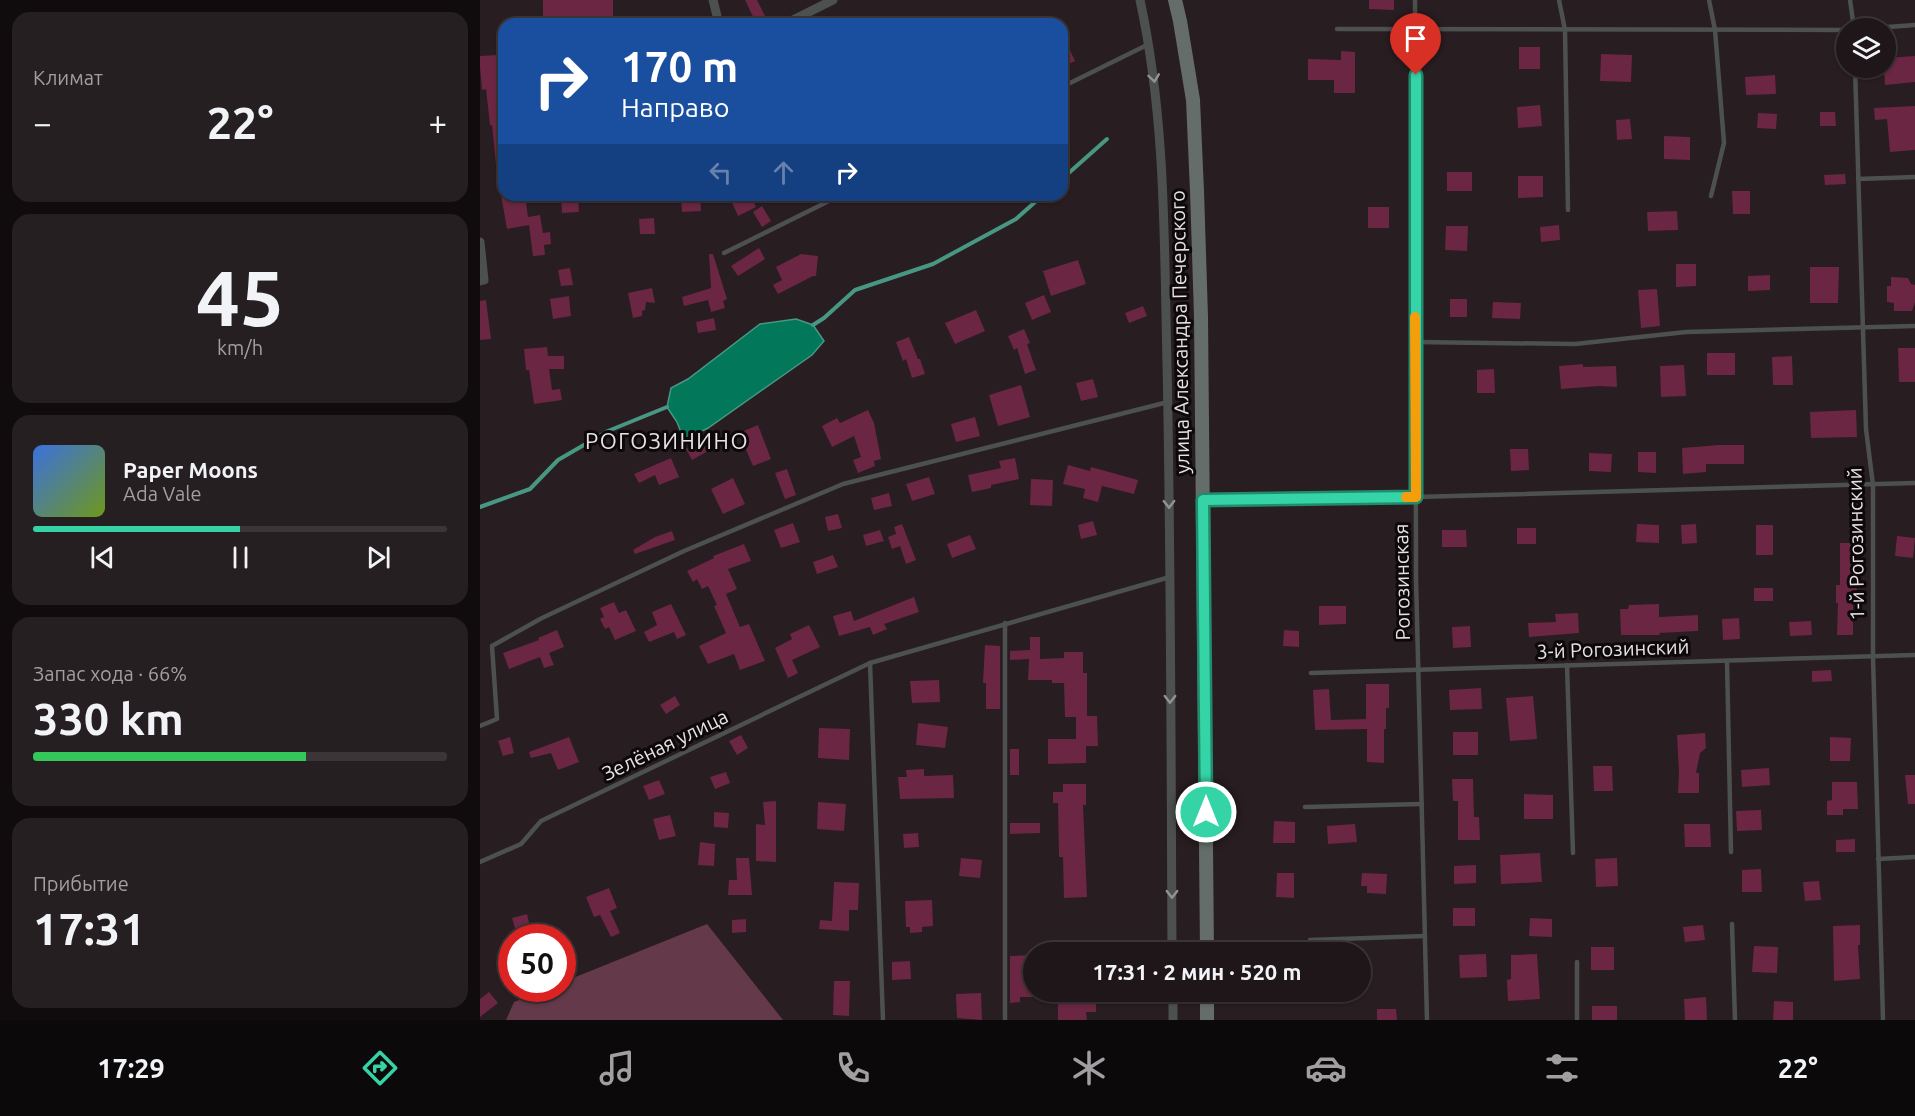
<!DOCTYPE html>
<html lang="ru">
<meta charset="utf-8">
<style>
:root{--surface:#1e1618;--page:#261f21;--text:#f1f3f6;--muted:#a19fa2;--line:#3c3537;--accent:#35d4a7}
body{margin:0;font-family:Ubuntu,sans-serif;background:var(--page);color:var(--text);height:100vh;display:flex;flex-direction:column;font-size:22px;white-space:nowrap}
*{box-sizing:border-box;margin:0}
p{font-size:20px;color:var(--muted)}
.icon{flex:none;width:33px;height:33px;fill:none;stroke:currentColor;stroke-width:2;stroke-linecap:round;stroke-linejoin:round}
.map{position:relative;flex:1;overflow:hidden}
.details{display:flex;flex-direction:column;gap:12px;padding:12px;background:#100c0d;width:480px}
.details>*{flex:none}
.top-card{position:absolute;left:18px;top:18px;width:570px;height:183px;border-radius:18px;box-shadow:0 2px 4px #0004,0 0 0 2px var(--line);background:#1a4fa0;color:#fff;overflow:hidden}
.controls{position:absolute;left:1356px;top:18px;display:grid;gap:12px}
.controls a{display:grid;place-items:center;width:60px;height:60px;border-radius:50%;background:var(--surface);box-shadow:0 2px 4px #0004,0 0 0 2px var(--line);font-size:30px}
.speed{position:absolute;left:18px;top:924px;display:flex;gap:12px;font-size:30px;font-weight:700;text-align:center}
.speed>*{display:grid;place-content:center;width:78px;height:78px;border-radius:50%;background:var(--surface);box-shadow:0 2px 4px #0004,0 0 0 2px var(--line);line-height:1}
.speed .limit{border:9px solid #d22;background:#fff;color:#111}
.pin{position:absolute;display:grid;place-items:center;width:51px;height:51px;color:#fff;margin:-62px -26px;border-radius:50% 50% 50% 0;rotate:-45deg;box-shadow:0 0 6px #0007}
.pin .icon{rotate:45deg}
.me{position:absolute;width:66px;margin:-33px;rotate:0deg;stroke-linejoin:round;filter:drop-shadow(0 0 4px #0008)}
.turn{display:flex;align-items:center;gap:21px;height:126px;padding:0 24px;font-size:27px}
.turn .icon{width:78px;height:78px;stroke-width:2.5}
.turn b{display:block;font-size:42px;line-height:51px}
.lanes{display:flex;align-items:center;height:57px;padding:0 24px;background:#0003;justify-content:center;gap:30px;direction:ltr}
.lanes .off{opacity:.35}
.big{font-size:45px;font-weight:700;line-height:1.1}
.details .card{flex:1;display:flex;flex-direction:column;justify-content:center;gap:9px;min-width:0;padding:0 21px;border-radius:18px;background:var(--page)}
.details .dial{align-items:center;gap:0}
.dial b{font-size:78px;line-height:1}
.song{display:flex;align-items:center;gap:18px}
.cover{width:72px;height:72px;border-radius:9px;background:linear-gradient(135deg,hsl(220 70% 55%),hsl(80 70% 35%))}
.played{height:6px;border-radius:3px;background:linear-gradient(90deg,var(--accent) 50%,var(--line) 50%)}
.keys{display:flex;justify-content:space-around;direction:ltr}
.heat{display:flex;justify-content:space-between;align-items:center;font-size:33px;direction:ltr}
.charge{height:9px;border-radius:4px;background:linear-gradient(90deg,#34c759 66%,var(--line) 0)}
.trip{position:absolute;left:543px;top:942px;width:348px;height:60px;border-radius:30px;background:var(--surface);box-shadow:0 2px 4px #0004,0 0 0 2px var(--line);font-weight:700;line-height:60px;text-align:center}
.tab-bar{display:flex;height:96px;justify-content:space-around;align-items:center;background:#0c090a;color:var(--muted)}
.tab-bar .icon{width:42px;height:42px}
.tab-bar .active{color:var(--accent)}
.tab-bar b{font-size:27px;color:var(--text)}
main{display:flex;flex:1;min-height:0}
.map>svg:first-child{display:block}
.green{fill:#643949}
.water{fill:#02775a;stroke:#479783;stroke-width:1.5}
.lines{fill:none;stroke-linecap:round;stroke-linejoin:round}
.stream{stroke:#479783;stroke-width:4}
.building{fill:#6a2642}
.lane{stroke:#4c514f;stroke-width:4.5}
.street{stroke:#4c514f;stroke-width:9}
.secondary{stroke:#646d69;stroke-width:14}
.oneway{stroke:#939292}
.route-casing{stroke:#228a6d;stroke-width:15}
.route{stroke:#35d4a7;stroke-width:10}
.slow{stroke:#f59e0b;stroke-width:10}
.labels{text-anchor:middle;stroke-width:6;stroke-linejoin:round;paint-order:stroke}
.street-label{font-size:20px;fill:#e9e2e4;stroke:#0d090a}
.quarter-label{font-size:22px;letter-spacing:1.5px;fill:#e9e2e4;stroke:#0d090a}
</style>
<main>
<section class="details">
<div class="card"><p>Климат</p>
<div class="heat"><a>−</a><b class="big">22°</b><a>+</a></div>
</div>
<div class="card dial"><b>45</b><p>km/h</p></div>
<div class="card">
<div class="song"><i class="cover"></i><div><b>Paper Moons</b><p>Ada Vale</p></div></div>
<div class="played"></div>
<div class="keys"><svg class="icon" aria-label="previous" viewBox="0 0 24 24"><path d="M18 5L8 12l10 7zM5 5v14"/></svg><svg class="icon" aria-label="pause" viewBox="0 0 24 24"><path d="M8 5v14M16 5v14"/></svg><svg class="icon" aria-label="next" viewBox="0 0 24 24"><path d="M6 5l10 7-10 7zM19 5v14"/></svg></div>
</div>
<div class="card"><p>Запас хода · 66%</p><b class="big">330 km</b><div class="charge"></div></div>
<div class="card"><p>Прибытие</p><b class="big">17:31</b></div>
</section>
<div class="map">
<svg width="1435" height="1020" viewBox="0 0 1435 1020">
<rect width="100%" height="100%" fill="#281d20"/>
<path class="green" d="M227,924l76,96h-277l8,-18 33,-13 15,-1 1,-6z"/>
<path class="water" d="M316,319l17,6 11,16 -12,14 -104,73 -24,12 -7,-18 -10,-15 4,-19 17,-9 72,-55z"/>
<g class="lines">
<g class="stream">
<path d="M582,179l45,-40"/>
<path d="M333,325l11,-7 31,-28 78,-26 83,-45 27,-24"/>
<path d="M0,507l50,-18 28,-29 50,-29 59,-24"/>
</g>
</g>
<g class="building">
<path d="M63,0h70v21l-60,-1v4h-10z"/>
<path d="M265,0h12l9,18 -10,5z"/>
<path d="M889,0h25v10l-25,-1z"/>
<path d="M582,33l13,28 -13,6z"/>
<rect x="1039" y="47" width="21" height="22"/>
<path d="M861,51l14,1v41h-21v-13h-26v-21l33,1z"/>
<path d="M1121,54l31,1 -1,27 -31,-1z"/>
<path d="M17,55l1,10 6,-1v110h-7l-5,-49h-2l-4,-36 -4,1 -2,-23v-11z"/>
<path d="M1435,56v26l-30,3 -1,-17h2v-10z"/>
<path d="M1295,75l1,19 -30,1 -1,-18z"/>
<path d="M1060,105l2,21 -24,2 -1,-21z"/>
<path d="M1435,106v44l-25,2 -3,-33 -12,1 -1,-12z"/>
<path d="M1340,112h15l1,14h-16z"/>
<path d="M1278,113l19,1 -1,15 -19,-1z"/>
<path d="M1150,119l2,20 -15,1 -1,-20z"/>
<path d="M1184,136l26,1v23l-26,-1z"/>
<rect x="967" y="172" width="25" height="19"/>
<path d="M1365,174l1,10 -21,1 -1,-10z"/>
<path d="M1038,176h25v21l-25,1z"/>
<path d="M1252,191h18v23h-17z"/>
<path d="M21,195h24l3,22 12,-2 3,18 7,-1 1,12 -7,1 1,10 -12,1 -4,-31 -22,4z"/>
<path d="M81,195h17l1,17 -17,1z"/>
<path d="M201,195h19l1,16 -19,1z"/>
<path d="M255,195h15l6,12 -18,9 -8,-18z"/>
<path d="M282,206l9,15 -9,6 -9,-15z"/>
<rect x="888" y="207" width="21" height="21"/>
<path d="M1197,211l1,19 -30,1 -1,-19z"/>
<path d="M174,218l1,16h-15l-1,-15z"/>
<path d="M1079,225l1,15 -19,2 -1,-15z"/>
<path d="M966,226h22l-1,25 -22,-1z"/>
<path d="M279,248l6,11 -27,17 -7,-10z"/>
<path d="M229,254h4l14,45 -4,2 2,7 -14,4 -3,-12 -24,6 -2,-9 29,-9z"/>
<path d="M321,254l17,2 -2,20h-3l-35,18 -5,-9 9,-5 -6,-13z"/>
<path d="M598,260l8,24 -35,12 -8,-25z"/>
<path d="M1196,264h20v22l-20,1z"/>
<path d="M1330,267h29l-1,36h-28z"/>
<path d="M90,268l3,17 -12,1 -3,-16z"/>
<path d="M1290,275v15l-22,1v-15z"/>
<path d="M1411,277l17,1 3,6 4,1v17l-3,9h-18v-8l-7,-1v-16h4z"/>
<path d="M172,288l3,15 -9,-1 -1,8 -3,1v5l-9,2 -5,-25z"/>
<path d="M1177,289l3,37 -19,2 -3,-38z"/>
<path d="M564,295l7,17 -19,8 -7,-17z"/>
<path d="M89,296l2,20 -18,3 -3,-20z"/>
<rect x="970" y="299" width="17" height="18"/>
<path d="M6,300l5,39 -11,1v-39z"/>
<path d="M1013,302l28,1 -1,16 -28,-1z"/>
<path d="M663,306l4,10 -18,7 -4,-10z"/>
<path d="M496,310l9,21 -30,13 -10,-21z"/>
<path d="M234,318l2,12 -18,3 -2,-11z"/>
<path d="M544,329l6,14 -3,1 9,26 -11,4 -8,-26 -3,2 -6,-14z"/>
<path d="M429,337l9,22h2l5,15 -13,4 -6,-19 -3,2 -7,-19z"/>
<path d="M67,347l1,9h16v13h-15l3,21 8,-1 2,11 -28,4 -5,-34h-3l-2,-21z"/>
<path d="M1418,348h17v34h-16z"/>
<rect x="1227" y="353" width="28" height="22"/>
<path d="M1312,356l1,29h-20l-1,-28z"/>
<path d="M1103,364v3l33,-1 1,21 -18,-1 -38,3 -2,-23z"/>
<path d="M1204,365l2,31 -25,1 -1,-31z"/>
<path d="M1014,369l1,24h-18v-23z"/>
<path d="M613,379l5,18 -17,4 -5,-18z"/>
<path d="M541,385l9,32 -32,9 -9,-31z"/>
<path d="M388,410l6,13 7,36 -7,2 1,5 -17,7 -5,-13 8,-3 -7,-21 -22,11 -10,-21 15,-8 3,5z"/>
<path d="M1376,410l1,27 -46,1 -1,-26z"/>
<path d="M495,417l5,19 -24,6 -5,-18z"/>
<path d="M278,425l13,34 -18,7 -14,-33z"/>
<path d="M229,436l6,11 -23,13 -6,-11z"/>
<path d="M1239,445h25v19h-38v8l-23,2 -1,-26z"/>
<path d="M1030,449h18l1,21 -18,1z"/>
<path d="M1158,452h18v21l-18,-1z"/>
<path d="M1109,453l23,1 -1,18 -22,-1z"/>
<path d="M191,458l8,19 -20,8 -4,-10 -16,8 -5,-9z"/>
<path d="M535,458l4,21 -28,6v3l-19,4 -4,-17 33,-7 -2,-7z"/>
<path d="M588,465l22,6 1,-4 47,13 -4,14 -32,-8 -4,16 -15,-4 2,-9 -22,-5z"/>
<path d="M307,469l9,26 -11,4 -10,-26z"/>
<path d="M449,477l6,17 -23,7 -6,-17z"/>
<path d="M253,478l12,26 -22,10 -12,-25z"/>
<path d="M551,479l22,1 -1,26 -22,-1z"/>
<path d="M409,493l3,13 -18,4 -3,-12z"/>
<path d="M358,514l4,14 -14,3 -3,-14z"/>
<path d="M613,521l4,14 -16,4 -3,-14z"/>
<path d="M313,523l7,19 -19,6 -7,-18z"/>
<path d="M422,524l14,36 -10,4 -6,-18 -8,3 -4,-12 8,-3 -2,-7z"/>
<path d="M1157,524l22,1v18l-23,-1z"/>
<path d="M1216,524l1,19 -15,1 -1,-19z"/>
<rect x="1276" y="525" width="17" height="30"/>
<rect x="1037" y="528" width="19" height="16"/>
<path d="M400,530l4,11 -18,5 -3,-11z"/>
<path d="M962,530h24l1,17h-25z"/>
<path d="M192,531l3,9 -40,14 -2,-4 22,-13z"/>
<path d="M490,535l6,14 -24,9 -5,-14z"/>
<path d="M1417,536l18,2 -2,20 -18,-2z"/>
<path d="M1360,543h12v42h5l-1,18h-3v32h-16l1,-32h-2v-18h4z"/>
<path d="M264,544l7,17 -23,8 9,20 -11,5 14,33 9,-3 16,37 -25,9 -6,-16 -26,10 -9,-18 27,-13 -12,-27 3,-1 -9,-19 -6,3 -5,-10 -4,3 -6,-11 27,-13 -1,-2z"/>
<path d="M353,555l5,12 -21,7 -4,-12z"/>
<rect x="1274" y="588" width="19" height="13"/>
<path d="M434,597l5,15 -35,12 3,5 -14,6 -3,-8 -31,9 -6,-20 18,-5 3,10z"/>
<path d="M134,602l5,11 7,-3 10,21 -21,9 -6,-13 -4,2 -5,-10 4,-2 -4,-9z"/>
<path d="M191,604l15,31 -9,4 -3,-7 -25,10 -5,-10 13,-7 -5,-13z"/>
<path d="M1179,604v13l39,-2v16l-39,2 1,2h-39l-1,-26h8l1,-4z"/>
<path d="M839,606h27v18l-27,1z"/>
<path d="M1098,613l1,20 -50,4 -1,-14 28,-1 -1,-8z"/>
<path d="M1259,618l1,21 -17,1 -1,-21z"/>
<path d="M1331,621l1,14 -22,1 -1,-14z"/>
<path d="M329,625l11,22 -28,13 6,13 -10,5 -13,-30 17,-9 -2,-5z"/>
<path d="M990,626l1,21 -18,1 -1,-21z"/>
<path d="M77,630l7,17 -15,6 5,12 -10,3 -4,-11 -31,12 -6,-16 36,-13 -1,-2z"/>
<path d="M804,630l15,1v16l-16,-1z"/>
<path d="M550,637h10v22l24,-1v-6h19v21h4v43h10l1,30h-12v17l-38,1v-25h28v-22h-11l-1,-34h-12v-3h-24l1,-21 -19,1v-9l20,-1z"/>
<path d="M505,645l15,1v63h-14v-26h-3z"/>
<path d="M1351,670l1,11 -20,1v-11z"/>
<path d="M459,680l1,22 -28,1 -2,-22z"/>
<path d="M886,684h23v24h-3v21h-2v34l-17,-1v-33l-52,1 -2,-40 16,-1 2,31 35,-1z"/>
<path d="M1001,688l1,21 -32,1 -1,-20z"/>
<path d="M195,696l5,9 -14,9 -6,-9z"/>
<path d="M1053,696l4,43 -27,2 -4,-43z"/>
<path d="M438,723l30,4 -3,21 -29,-3z"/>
<path d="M339,728l31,1 -1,31 -31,-2z"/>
<rect x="973" y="732" width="25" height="23"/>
<path d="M1225,733l1,15 -6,5 -4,20h3v20h-21l1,-21 -2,-37z"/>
<path d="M261,735l7,13 -11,7 -8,-14z"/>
<path d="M30,737l4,16 -11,3 -5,-15z"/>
<path d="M89,737l10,25 -21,8 -7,-17 -20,5 -2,-6z"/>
<path d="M1350,737l21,1 -1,23h-20z"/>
<rect x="530" y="749" width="9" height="26"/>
<path d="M1113,766h19l1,25h-19z"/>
<path d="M1289,768l1,17 -28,2 -1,-17z"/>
<path d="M444,769v7l29,-1 1,23 -54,1 -2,-22h9l-1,-7z"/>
<path d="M246,772l4,11 -15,6 -5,-12z"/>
<path d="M1425,775h10v29h-7z"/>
<path d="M972,779h21l1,38h5l1,23h-22v-39h-5z"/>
<path d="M179,780l6,14 -16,6 -6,-14z"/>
<path d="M1352,782h25l1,27h-15v6h-16v-14l5,-1z"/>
<path d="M583,784h23v21h-3l4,92 -23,1 -1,-41h-4l-1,-54h-5v-11h10z"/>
<path d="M1044,794l29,1v24h-29z"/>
<path d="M296,801v61l-20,-1v-37l9,1 -2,-23z"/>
<path d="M338,802l28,2 -2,27 -27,-2z"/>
<path d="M1281,810l1,20 -25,1 -1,-20z"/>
<path d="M234,812l15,1 -1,15 -14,-1z"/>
<path d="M190,815l6,21 -17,4 -6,-21z"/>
<path d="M794,821l21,1v21h-22z"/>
<path d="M530,823h30v10l-30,1z"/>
<path d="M875,824l2,18 -29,2 -1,-18z"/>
<path d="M1204,824h26l1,23h-26z"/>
<path d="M438,833l1,14 -15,1 -1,-14z"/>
<path d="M1375,839v13h-19v-12z"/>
<path d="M220,842l15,2 -1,22 -16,-1z"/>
<path d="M1060,853l2,29 -41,2 -1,-29z"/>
<path d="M256,858h13l3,37h-24l1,-15h8z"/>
<path d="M481,858l21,2 -2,18 -21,-2z"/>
<path d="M1137,858l1,28 -22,1 -1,-28z"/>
<path d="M996,865v18l-22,1v-18z"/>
<path d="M1281,869l1,23h-20v-22z"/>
<path d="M797,873h17v25l-18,-1z"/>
<path d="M882,873l25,1 -1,20 -19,-1v-7h-6z"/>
<path d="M1339,881l2,19 -16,1 -2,-19z"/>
<path d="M354,882l25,1 -1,27h-9v21l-30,-2 1,-9 12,1z"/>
<path d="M129,888l8,20 -7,3 10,22 -9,4 -11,-22 -6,2 -8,-20z"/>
<path d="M452,900l1,26 -11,1v5l-12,1v-6h-4l-1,-26z"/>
<rect x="973" y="908" width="22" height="18"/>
<path d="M47,914l4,17 -14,4 -5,-17z"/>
<path d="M1050,918l22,1v18l-23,-1z"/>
<path d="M266,919v13l-14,1v-13z"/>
<path d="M1223,925l2,15 -20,2 -2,-15z"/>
<path d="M1380,925v20h-2l2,34 -26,2 -1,-55z"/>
<path d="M1274,946l24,1 -1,26 -25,-1z"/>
<rect x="1111" y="947" width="23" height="23"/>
<path d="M1006,954l1,23 -27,1 -1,-23z"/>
<path d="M1057,954l3,45 -32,2 -1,-21 4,-1v-24z"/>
<path d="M554,955v42h-14v5l-10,1v-47z"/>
<path d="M430,961l1,18 -19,1v-18z"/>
<path d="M354,981h16l-1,35 -16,-1z"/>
<path d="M9,992l9,11 -18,14v-18z"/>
<rect x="789" y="992" width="24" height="10"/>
<path d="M501,993l1,27 -25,-2 -1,-24z"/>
<path d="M1226,997l1,23h-22l-1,-21z"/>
<path d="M578,1001l38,1v10h-10l1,8h-29z"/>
<path d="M1294,1001l19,1v18h-20z"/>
<rect x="1112" y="1006" width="25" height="14"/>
<path d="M897,1009h19l1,11h-20z"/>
</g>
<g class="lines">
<g class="lane">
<path d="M935,0l1,579 11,441"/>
<path d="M1079,0l6,30 3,180"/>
<path d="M1229,0l6,30 9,113 -13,53"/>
<path d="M1370,0l4,28"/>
<path d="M1394,28l41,-3"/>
<path d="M857,29l509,1"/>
<path d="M1375,68l11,361 7,56v172l10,363"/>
<path d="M582,87l87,-43"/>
<path d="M1378,179l57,-2"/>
<path d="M244,253l117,-58"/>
<path d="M935,342l160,2 111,-12 229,-6"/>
<path d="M726,500l210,-3 499,-14"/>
<path d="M525,623v397"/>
<path d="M1247,661l4,191"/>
<path d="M390,663l13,357"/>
<path d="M1087,665l6,188"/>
<path d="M831,673l604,-18"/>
<path d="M0,726l17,-7 -5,-73 50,-28 142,-67 159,-67 325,-82"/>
<path d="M825,807l117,-3"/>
<path d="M1398,859l37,-2"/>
<path d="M0,862l41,-18 20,-23 329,-158 300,-86"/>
<path d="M1252,924l3,96"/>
<path d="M830,940l115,-4"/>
<path d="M1097,962v58"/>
</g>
<g class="street">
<path d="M233,0l6,24"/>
<path d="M660,0c26,120 24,240 27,363 4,196 4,393 5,589"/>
<path d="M305,24l48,-24"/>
<path d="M0,242l4,38 -4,1"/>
<path d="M693,992v28"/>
</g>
<g class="secondary">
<path d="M695,0l5,21 13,79 4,91 4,125 6,636"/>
<path d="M727,992v28"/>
</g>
</g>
<defs><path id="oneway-chevron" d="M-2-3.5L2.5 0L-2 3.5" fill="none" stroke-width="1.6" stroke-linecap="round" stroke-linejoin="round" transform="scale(1.5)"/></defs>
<g class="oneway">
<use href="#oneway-chevron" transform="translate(674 78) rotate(82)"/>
<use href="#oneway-chevron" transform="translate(689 504) rotate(89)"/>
<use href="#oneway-chevron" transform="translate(690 699) rotate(90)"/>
<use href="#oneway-chevron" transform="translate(692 894) rotate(90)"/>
</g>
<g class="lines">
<defs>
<path id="route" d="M726,812l-3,-312 213,-3v-422"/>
</defs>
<use href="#route" class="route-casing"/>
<use href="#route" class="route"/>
<path class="slow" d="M926,497h10l-1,-180"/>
</g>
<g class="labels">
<g class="street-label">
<text transform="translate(700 332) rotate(-91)" y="7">улица Александра Печерского</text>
<text transform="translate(1376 544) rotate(-91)" y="7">1-й Рогозинский</text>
<text transform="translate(922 582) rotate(-91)" y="7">Рогозинская</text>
<text transform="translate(1133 649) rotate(-2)" y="7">3-й Рогозинский</text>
<text transform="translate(185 745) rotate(-26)" y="7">Зелёная улица</text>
</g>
<g class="quarter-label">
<text x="187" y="449">РОГОЗИНИНО</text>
</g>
</g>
</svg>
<div class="controls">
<a><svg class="icon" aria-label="layers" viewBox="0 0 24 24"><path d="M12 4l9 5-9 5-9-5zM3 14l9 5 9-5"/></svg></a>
</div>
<div class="speed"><div class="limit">50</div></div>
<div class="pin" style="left:936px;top:75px;background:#d93025"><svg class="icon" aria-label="arrive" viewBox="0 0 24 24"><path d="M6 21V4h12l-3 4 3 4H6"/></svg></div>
<svg class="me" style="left:726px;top:812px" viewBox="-20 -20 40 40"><circle r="17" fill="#35d4a7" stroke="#fff" stroke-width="3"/><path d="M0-11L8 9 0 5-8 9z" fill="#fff"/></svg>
<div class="trip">17:31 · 2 мин · 520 m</div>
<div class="top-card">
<div class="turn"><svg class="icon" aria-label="right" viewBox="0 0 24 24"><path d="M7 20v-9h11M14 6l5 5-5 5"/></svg><div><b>170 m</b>Направо</div></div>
<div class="lanes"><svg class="icon off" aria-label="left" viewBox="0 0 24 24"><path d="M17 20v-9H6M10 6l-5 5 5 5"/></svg><svg class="icon off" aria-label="ahead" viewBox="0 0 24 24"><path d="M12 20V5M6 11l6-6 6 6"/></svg><svg class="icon" aria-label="right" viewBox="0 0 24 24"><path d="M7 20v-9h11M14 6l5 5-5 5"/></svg></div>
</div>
</div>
</main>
<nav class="tab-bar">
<b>17:29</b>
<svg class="icon active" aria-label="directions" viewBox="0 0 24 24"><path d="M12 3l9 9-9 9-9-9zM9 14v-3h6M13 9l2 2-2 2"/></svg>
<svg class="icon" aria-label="music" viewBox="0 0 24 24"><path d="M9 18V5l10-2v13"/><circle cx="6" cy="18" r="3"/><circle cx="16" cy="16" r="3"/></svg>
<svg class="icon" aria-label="phone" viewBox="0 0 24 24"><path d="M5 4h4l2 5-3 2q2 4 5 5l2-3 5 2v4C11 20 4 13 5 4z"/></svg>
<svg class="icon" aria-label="climate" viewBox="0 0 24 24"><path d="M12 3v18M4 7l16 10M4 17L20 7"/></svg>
<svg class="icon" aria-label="car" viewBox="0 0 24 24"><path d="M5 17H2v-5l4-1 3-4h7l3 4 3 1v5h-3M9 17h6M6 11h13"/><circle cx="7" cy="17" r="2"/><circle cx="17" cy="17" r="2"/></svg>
<svg class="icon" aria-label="filters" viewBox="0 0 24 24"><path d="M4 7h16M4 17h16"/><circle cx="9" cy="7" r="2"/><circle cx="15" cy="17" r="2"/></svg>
<b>22°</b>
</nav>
